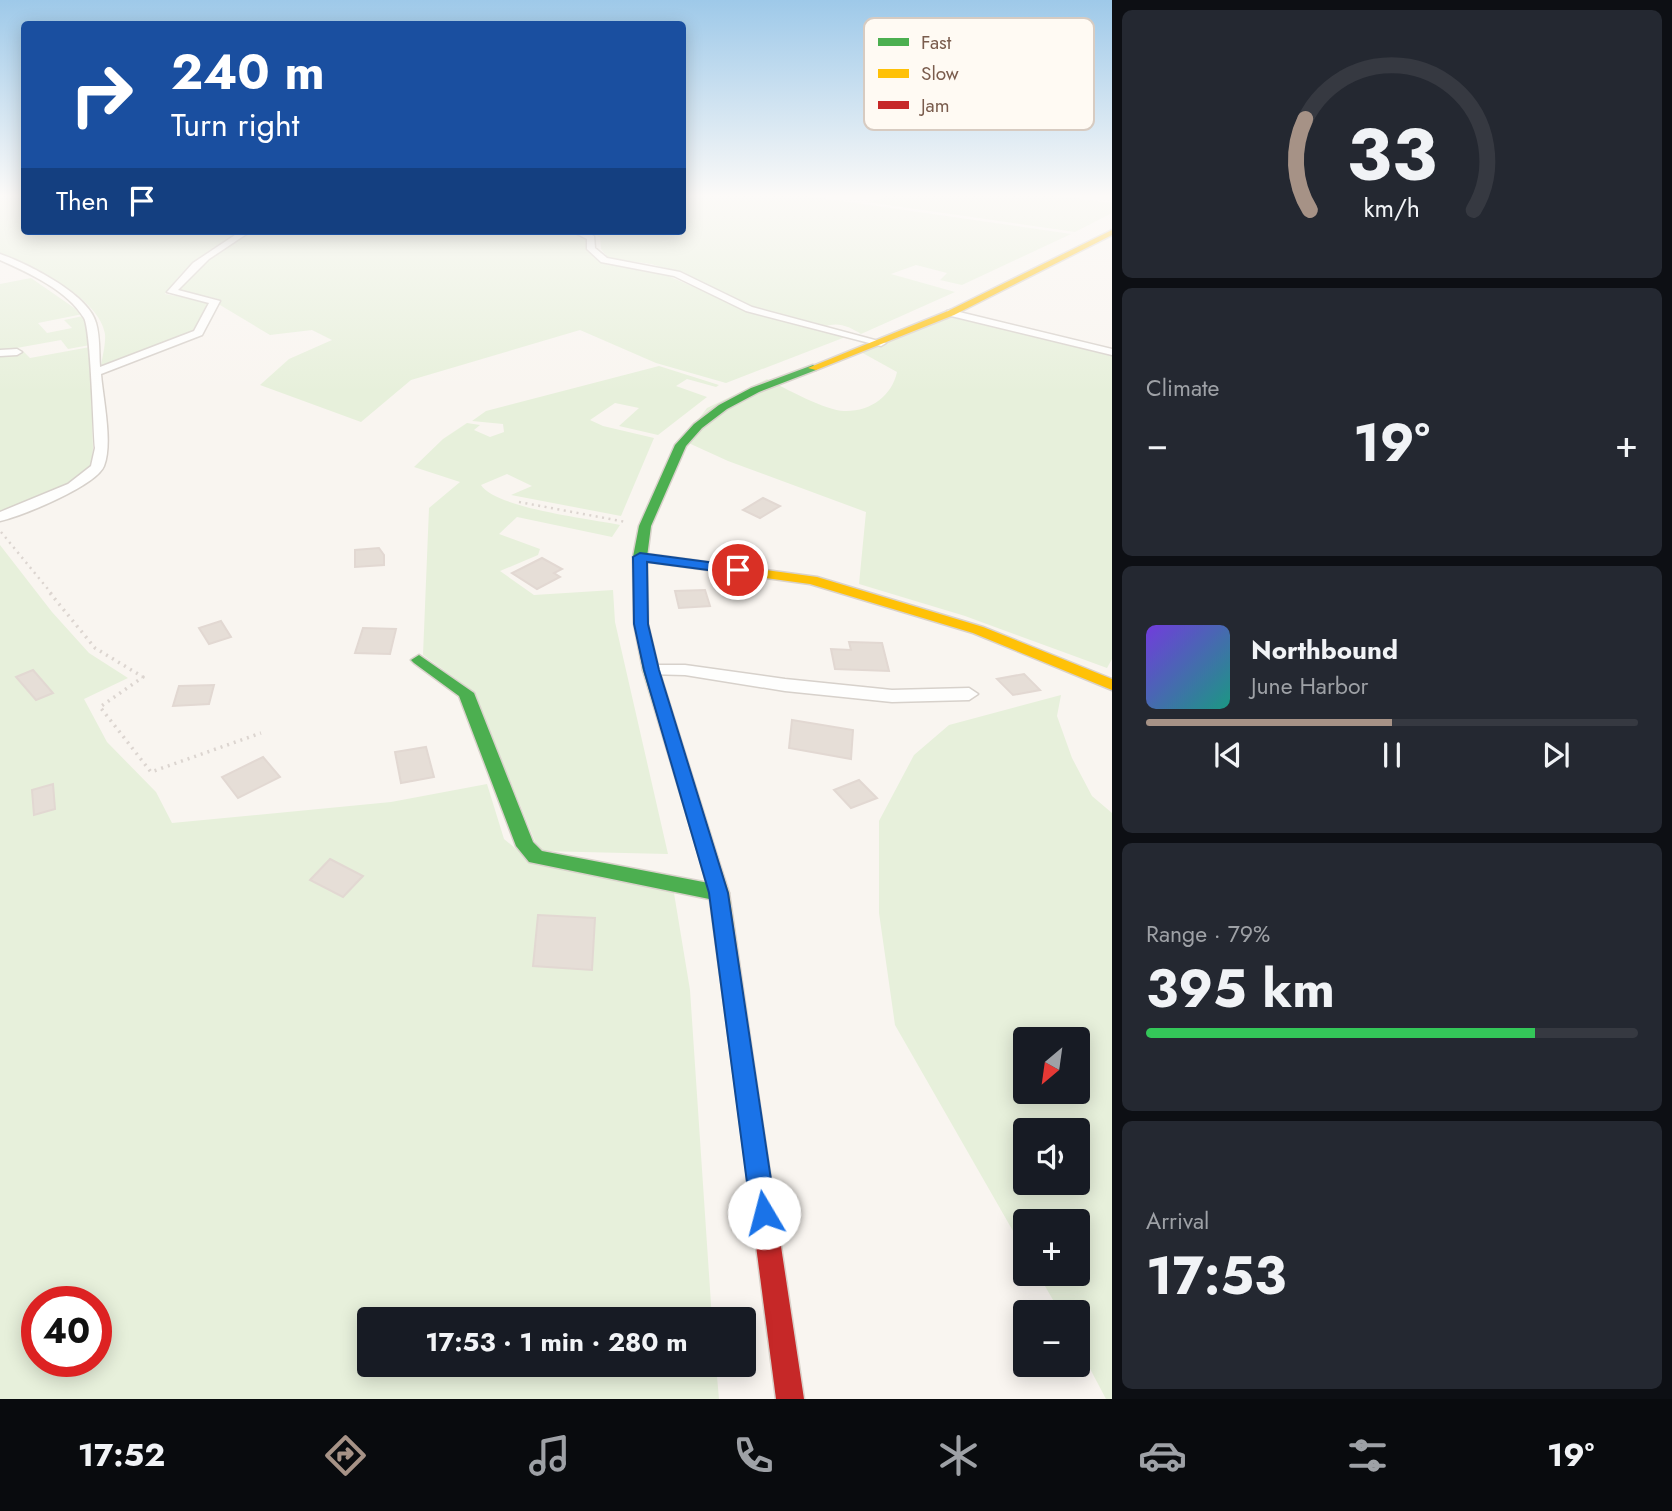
<!DOCTYPE html>
<meta charset="utf-8">
<style>
:root{--surface:#171b24;--page:#242831;--text:#f1f3f6;--muted:#9ea1a6;--line:#363941;--accent:#a69286}
body{margin:0;font-family:Jost,sans-serif;background:var(--page);color:var(--text);height:100vh;display:flex;flex-direction:column;font-size:26px;white-space:nowrap}
*{box-sizing:border-box;margin:0}
p{font-size:23px;color:var(--muted)}
.icon{flex:none;width:38px;height:38px;fill:none;stroke:currentColor;stroke-width:2;stroke-linecap:round;stroke-linejoin:round}
.map{position:relative;flex:1;overflow:hidden}
.details{display:flex;flex-direction:column;gap:10px;padding:10px;background:#0d0f14;width:560px}
.details>*{flex:none}
.top-card{position:absolute;left:21px;top:21px;width:665px;height:214px;border-radius:7px;box-shadow:0 4px 18px #0003;background:#1a4fa0;color:#fff;overflow:hidden}
.needle{width:46px;rotate:209deg}
.tools{position:absolute;left:1013px;top:1027px;display:grid;gap:14px}
.tools a{display:grid;place-items:center;width:77px;height:77px;border-radius:7px;background:var(--surface);box-shadow:0 4px 18px #0003;font-size:35px}
.speed{position:absolute;left:21px;top:1286px;display:flex;gap:14px;font-size:35px;font-weight:700;text-align:center}
.speed>*{display:grid;place-content:center;width:91px;height:91px;border-radius:50%;background:var(--surface);box-shadow:0 4px 18px #0003;line-height:1}
.speed .limit{border:10px solid #d22;background:#fff;color:#111}
.pin{position:absolute;display:grid;place-items:center;width:60px;height:60px;color:#fff;margin:-30px;border:4px solid #fff;border-radius:50%;box-shadow:0 2px 7px #0007}
.me{position:absolute;width:77px;margin:-38px;rotate:352deg;stroke-linejoin:round;filter:drop-shadow(0 0 5px #0008)}
.turn{display:flex;align-items:center;gap:24px;height:147px;padding:0 35px;font-size:32px}
.turn .icon{width:91px;height:91px;stroke-width:2.5}
.turn b{display:block;font-size:49px;line-height:60px}
.then{display:flex;align-items:center;height:66px;padding:0 35px;background:#0003;gap:14px;font-size:26px}
.big{font-size:52px;font-weight:700;line-height:1.1}
.details .widget{flex:1;display:flex;flex-direction:column;justify-content:center;gap:10px;min-width:0;padding:0 24px;border-radius:10px;background:var(--page)}
.details .dial{align-items:center;gap:0}
.dial svg{height:182px;overflow:visible;fill:none;stroke:var(--line);stroke-width:7;stroke-linecap:round;text-anchor:middle}
.dial text{fill:var(--text);stroke:none}
.song{display:flex;align-items:center;gap:21px}
.cover{width:84px;height:84px;border-radius:10px;background:linear-gradient(135deg,hsl(260 70% 55%),hsl(170 70% 35%))}
.played{height:7px;border-radius:4px;background:linear-gradient(90deg,var(--accent) 50%,var(--line) 50%)}
.keys{display:flex;justify-content:space-around;direction:ltr}
.heat{display:flex;justify-content:space-between;align-items:center;font-size:38px;direction:ltr}
.charge{height:10px;border-radius:5px;background:linear-gradient(90deg,#34c759 79%,var(--line) 0)}
.trip{position:absolute;left:357px;top:1307px;width:399px;height:70px;border-radius:7px;background:var(--surface);box-shadow:0 4px 18px #0003;font-weight:700;line-height:70px;text-align:center}
.tab-bar{display:flex;height:112px;justify-content:space-around;align-items:center;background:#090b0e;color:var(--muted)}
.tab-bar .icon{width:49px;height:49px}
.tab-bar .current{color:var(--accent)}
.tab-bar b{font-size:32px;color:var(--text)}
main{display:flex;flex:1;min-height:0}
.map>svg:first-child{display:block}
.green{fill:#e7f0db;fill-rule:evenodd}
.building{fill:#e6ded7;stroke:#e2d8d2;stroke-width:2}
.lines{fill:none;stroke-linecap:round;stroke-linejoin:round}
.street-casing{stroke:#d7d1cb;stroke-width:3}
.fast-casing{stroke:#d9d2cb;stroke-width:3}
.slow-casing{stroke:#d9d2cb;stroke-width:3}
.jam-casing{stroke:#d9d2cb;stroke-width:3}
.path-far1{stroke:#dcd5d0;stroke-width:2.5;stroke-dasharray:2 4.5;stroke-linecap:butt}
.path{stroke:#dcd5d0;stroke-width:3.5;stroke-dasharray:2 5;stroke-linecap:butt}
.street{fill:#fefefd;fill-rule:evenodd}
.fast{fill:#4caf50;fill-rule:evenodd}
.slow{fill:#ffc107;fill-rule:evenodd}
.jam{fill:#c62828;fill-rule:evenodd}
.route{fill:#1a73e8;stroke:#114b97;stroke-width:2}
.key{fill:#fffaf3;stroke:#d7cbc1;stroke-width:2}
.key-label{font-size:19px;fill:#7a5c4d}
</style>
<main>
<div class="map">
<svg width="1112" height="1399" viewBox="0 0 1112 1399">
<rect width="100%" height="100%" fill="#f9f5f0"/>
<g class="green">
<path d="M0,196h24v35h216c-35,23 -49,27 -75,63l44,8 -17,30 -91,35c1,-10 5,-23 4,-33 -5,-36 -74,-69 -105,-81z"/>
<path d="M683,196h124l264,38 -109,51 -22,-5 7,-7 -31,-8 -25,9 64,18 -94,42c-11,-7 -24,-13 -36,-7l-75,-19 -65,-34 -34,-10 -43,-6 -7,-9 -1,-12 -15,-6h97z"/>
<path d="M879,196h179l54,7v10l-37,19 -208,-30 17,-4z"/>
<path d="M254,231h316l18,8v11l14,11 57,11 65,28 104,33 20,3 -122,47 -70,-20 -76,-33 -169,50 -50,42 -101,-37 29,-26 43,-19 -20,-10 -42,5 -50,-30 -2,-6 -41,-8c21,-28 46,-43 77,-60z"/>
<path d="M31,278l52,36 -45,9 9,10 25,-5 -8,-8 19,-4 7,29 -22,4 -7,-9 -61,11v-67z"/>
<path d="M943,312l169,42v305l-5,9 -142,-52 -106,-32 7,-72 -138,-51 -46,-21 25,-32 60,-29c17,9 60,32 77,32 26,1 48,-15 53,-39l-38,-21 21,-14z"/>
<path d="M90,347l3,102 -2,16 -25,22 -66,27v-159l24,-3 6,6z"/>
<path d="M659,366l60,19 -3,2 -29,-8 -11,7 31,11 -49,38 -39,-9 20,-18 -24,-5 -25,17 13,6 51,12 -33,78 -110,-21 21,-9 -25,-12 -26,11c14,23 110,34 139,40l-8,12 -95,-20 -18,17 41,15 -2,6 -38,16 34,24 79,-5 2,32 53,232 -129,-3 -66,-160 -50,-36 6,-147 31,-26 -46,-15 29,-28 24,-16 13,2 -6,5 16,7 14,-5 -1,-8 -31,-3 14,-10z"/>
<path d="M0,545l52,67 37,41 39,25 -44,21 23,43 49,50 16,31 219,-21 96,-18 17,55 32,26 135,10 19,115 22,329 -343,1v45h347l3,34h-719zM37,1302h59v60h-59z"/>
<path d="M1061,695l-4,21 15,42 20,38 20,17v586h-6l-28,-53v-34h-18l-22,-38h40v-52h-52l-1,30 -130,-227 -16,-112v-92l35,-66 35,-30zM1026,1040h52v52h-52zM1026,1130h52v53h-52z"/>
</g>
<g class="building">
<path d="M763,498l17,8 -20,12 -17,-8z"/>
<path d="M379,548l5,7v10l-29,2v-17z"/>
<path d="M542,558l20,11 -8,4 6,4 -23,12 -25,-16z"/>
<path d="M705,590l5,16 -31,2 -4,-17z"/>
<path d="M221,621l10,16 -22,7 -10,-16z"/>
<path d="M363,628l33,1 -6,25 -35,-1z"/>
<path d="M849,642l33,1 7,28 -54,-2 -4,-20 20,1z"/>
<path d="M33,670l20,23 -17,7 -20,-23z"/>
<path d="M1024,674l16,16 -27,5 -16,-16z"/>
<path d="M214,685l-5,19 -36,2 6,-20z"/>
<path d="M792,720l61,10 -2,29 -62,-11z"/>
<path d="M426,747l8,30 -33,6 -6,-31z"/>
<path d="M263,757l17,20 -42,21 -16,-21z"/>
<path d="M859,780l18,18 -26,10 -17,-18z"/>
<path d="M53,784l2,25 -21,6 -2,-25z"/>
<path d="M330,859l33,17 -20,21 -33,-17z"/>
<path d="M538,915l57,3 -3,52 -59,-4z"/>
</g>
<g class="lines">
<defs>
<g id="street">
<path d="M241,231h10l-42,28 -31,31 42,11 -18,34 -101,39c2,25 12,69 3,92 -8,20 -82,50 -104,55v-9l68,-28 23,-18 4,-18c-2,-21 -4,-118 -11,-130 -17,-28 -55,-45 -84,-58v-6c26,9 89,40 96,69 4,13 3,30 4,44l94,-36 15,-28 -42,-11 26,-29z"/>
<path d="M571,231h11l12,5 1,12 12,10 73,14 72,35 134,36 -5,3 -135,-35 -72,-35 -73,-14 -14,-13v-10z"/>
<path d="M951,310l161,39v6l-165,-40v-4z"/>
<path d="M0,350l17,-1 5,3 -5,3 -17,1z"/>
<path d="M651,665h34l100,14 107,11 77,-2 9,6 -9,6 -77,2 -107,-11 -100,-16 -40,-1 -2,-4z"/>
</g>
<g id="fast">
<path d="M813,365l5,3 -2,2 -57,22 -32,17 -25,19 -16,18 -35,80 -4,31 1,67 11,46 59,189 -2,5 -7,2 -7,-2 -2,-5 -57,-189 -9,-46 -1,-67 6,-31 36,-81 19,-21 25,-19 32,-17z"/>
<path d="M419,655l55,38 59,149 9,9 177,34 7,3 3,5 -3,5 -7,3 -190,-39 -13,-16 -57,-150 -45,-33 -3,-3z"/>
</g>
<g id="slow">
<path d="M1112,230v5l-158,80 -138,55 -8,-2 140,-57z"/>
<path d="M640,553l177,24 166,50 129,52v11l-139,-57 -163,-49 -175,-24 -2,-3z"/>
<path d="M709,852l7,2 2,5 11,34 30,207 -3,8 -8,3 -8,-3 -3,-8 -28,-207 -9,-34 2,-5z"/>
</g>
<path id="jam" d="M748,1089l8,3 3,8 45,299h-28l-39,-299 3,-8z"/>
</defs>
<use href="#street" class="street-casing"/>
<use href="#fast" class="fast-casing"/>
<use href="#slow" class="slow-casing"/>
<use href="#jam" class="jam-casing"/>
<g class="path-far1">
<path d="M519,502l107,20"/>
<path d="M1,532l51,62"/>
</g>
<path class="path" d="M50,593l45,55 48,29 -43,30 51,65 110,-39"/>
<use href="#street" class="street"/>
<use href="#fast" class="fast"/>
<use href="#slow" class="slow"/>
<use href="#jam" class="jam"/>
</g>
<linearGradient id="sky" x2="0" y2="1"><stop stop-color="#9ec9e9"/><stop offset="0.5" stop-color="#fcfaf8"/><stop offset="1" stop-color="#fcfaf8" stop-opacity="0"/></linearGradient>
<rect width="1112" height="392" fill="url(#sky)"/>
<path class="route" d="M640,553l98,13 7,4 -7,4 -91,-12 1,62 11,46 69,223 48,320 -4,8 -8,4 -9,-4 -4,-8 -42,-320 -65,-223 -10,-46 -1,-67z"/>
<rect x="864" y="18" width="230" height="112" rx="10" class="key"/>
<rect x="878" y="38" width="31" height="8" fill="#4caf50"/>
<rect x="878" y="69" width="31" height="9" fill="#ffc107"/>
<rect x="878" y="101" width="31" height="8" fill="#c62828"/>
<g class="key-label">
<text x="921" y="49">Fast</text>
<text x="921" y="80">Slow</text>
<text x="921" y="112">Jam</text>
</g>
</svg>
<div class="tools">
<a><svg class="needle" viewBox="-14 -14 28 28"><path d="M0-13l5 13h-10z" fill="#e53935"/><path d="M0 13l5-13h-10z" fill="#9ea1a6"/></svg></a>
<a><svg class="icon" aria-label="sound" viewBox="0 0 24 24"><path d="M4 9h4l5-4v14l-5-4H4zM17 9q2 3 0 6"/></svg></a>
<a>+</a>
<a>−</a>
</div>
<div class="speed"><div class="limit">40</div></div>
<div class="pin" style="left:738px;top:570px;background:#d93025"><svg class="icon" aria-label="arrive" viewBox="0 0 24 24"><path d="M6 21V4h12l-3 4 3 4H6"/></svg></div>
<svg class="me" style="left:764px;top:1213px" viewBox="-20 -20 40 40"><circle r="19" fill="#fff"/><path d="M0-13L10 11 0 6-10 11z" fill="#1a73e8"/></svg>
<div class="trip">17:53 · 1 min · 280 m</div>
<div class="top-card">
<div class="turn"><svg class="icon" aria-label="right" viewBox="0 0 24 24"><path d="M7 20v-9h11M14 6l5 5-5 5"/></svg><div><b>240 m</b>Turn right</div></div>
<div class="then">Then<svg class="icon" aria-label="arrive" viewBox="0 0 24 24"><path d="M6 21V4h12l-3 4 3 4H6"/></svg></div>
</div>
</div>
<section class="details">
<div class="widget dial"><svg viewBox="0 0 100 80">
<path d="M14 69A42 42 0 1 1 86 69"/>
<path d="M14 69A42 42 0 0 1 12 29" stroke="#a69286"/>
<text x="50" y="56" font-size="32" font-weight="700">33</text>
<text x="50" y="72" font-size="11">km/h</text>
</svg></div>
<div class="widget"><p>Climate</p>
<div class="heat"><a>−</a><b class="big">19°</b><a>+</a></div>
</div>
<div class="widget">
<div class="song"><i class="cover"></i><div><b>Northbound</b><p>June Harbor</p></div></div>
<div class="played"></div>
<div class="keys"><svg class="icon" aria-label="previous" viewBox="0 0 24 24"><path d="M18 5L8 12l10 7zM5 5v14"/></svg><svg class="icon" aria-label="pause" viewBox="0 0 24 24"><path d="M8 5v14M16 5v14"/></svg><svg class="icon" aria-label="next" viewBox="0 0 24 24"><path d="M6 5l10 7-10 7zM19 5v14"/></svg></div>
</div>
<div class="widget"><p>Range · 79%</p><b class="big">395 km</b><div class="charge"></div></div>
<div class="widget"><p>Arrival</p><b class="big">17:53</b></div>
</section>
</main>
<nav class="tab-bar">
<b>17:52</b>
<svg class="icon current" aria-label="directions" viewBox="0 0 24 24"><path d="M12 3l9 9-9 9-9-9zM9 14v-3h6M13 9l2 2-2 2"/></svg>
<svg class="icon" aria-label="music" viewBox="0 0 24 24"><path d="M9 18V5l10-2v13"/><circle cx="6" cy="18" r="3"/><circle cx="16" cy="16" r="3"/></svg>
<svg class="icon" aria-label="phone" viewBox="0 0 24 24"><path d="M5 4h4l2 5-3 2q2 4 5 5l2-3 5 2v4C11 20 4 13 5 4z"/></svg>
<svg class="icon" aria-label="climate" viewBox="0 0 24 24"><path d="M12 3v18M4 7l16 10M4 17L20 7"/></svg>
<svg class="icon" aria-label="car" viewBox="0 0 24 24"><path d="M5 17H2v-5l4-1 3-4h7l3 4 3 1v5h-3M9 17h6M6 11h13"/><circle cx="7" cy="17" r="2"/><circle cx="17" cy="17" r="2"/></svg>
<svg class="icon" aria-label="filters" viewBox="0 0 24 24"><path d="M4 7h16M4 17h16"/><circle cx="9" cy="7" r="2"/><circle cx="15" cy="17" r="2"/></svg>
<b>19°</b>
</nav>
